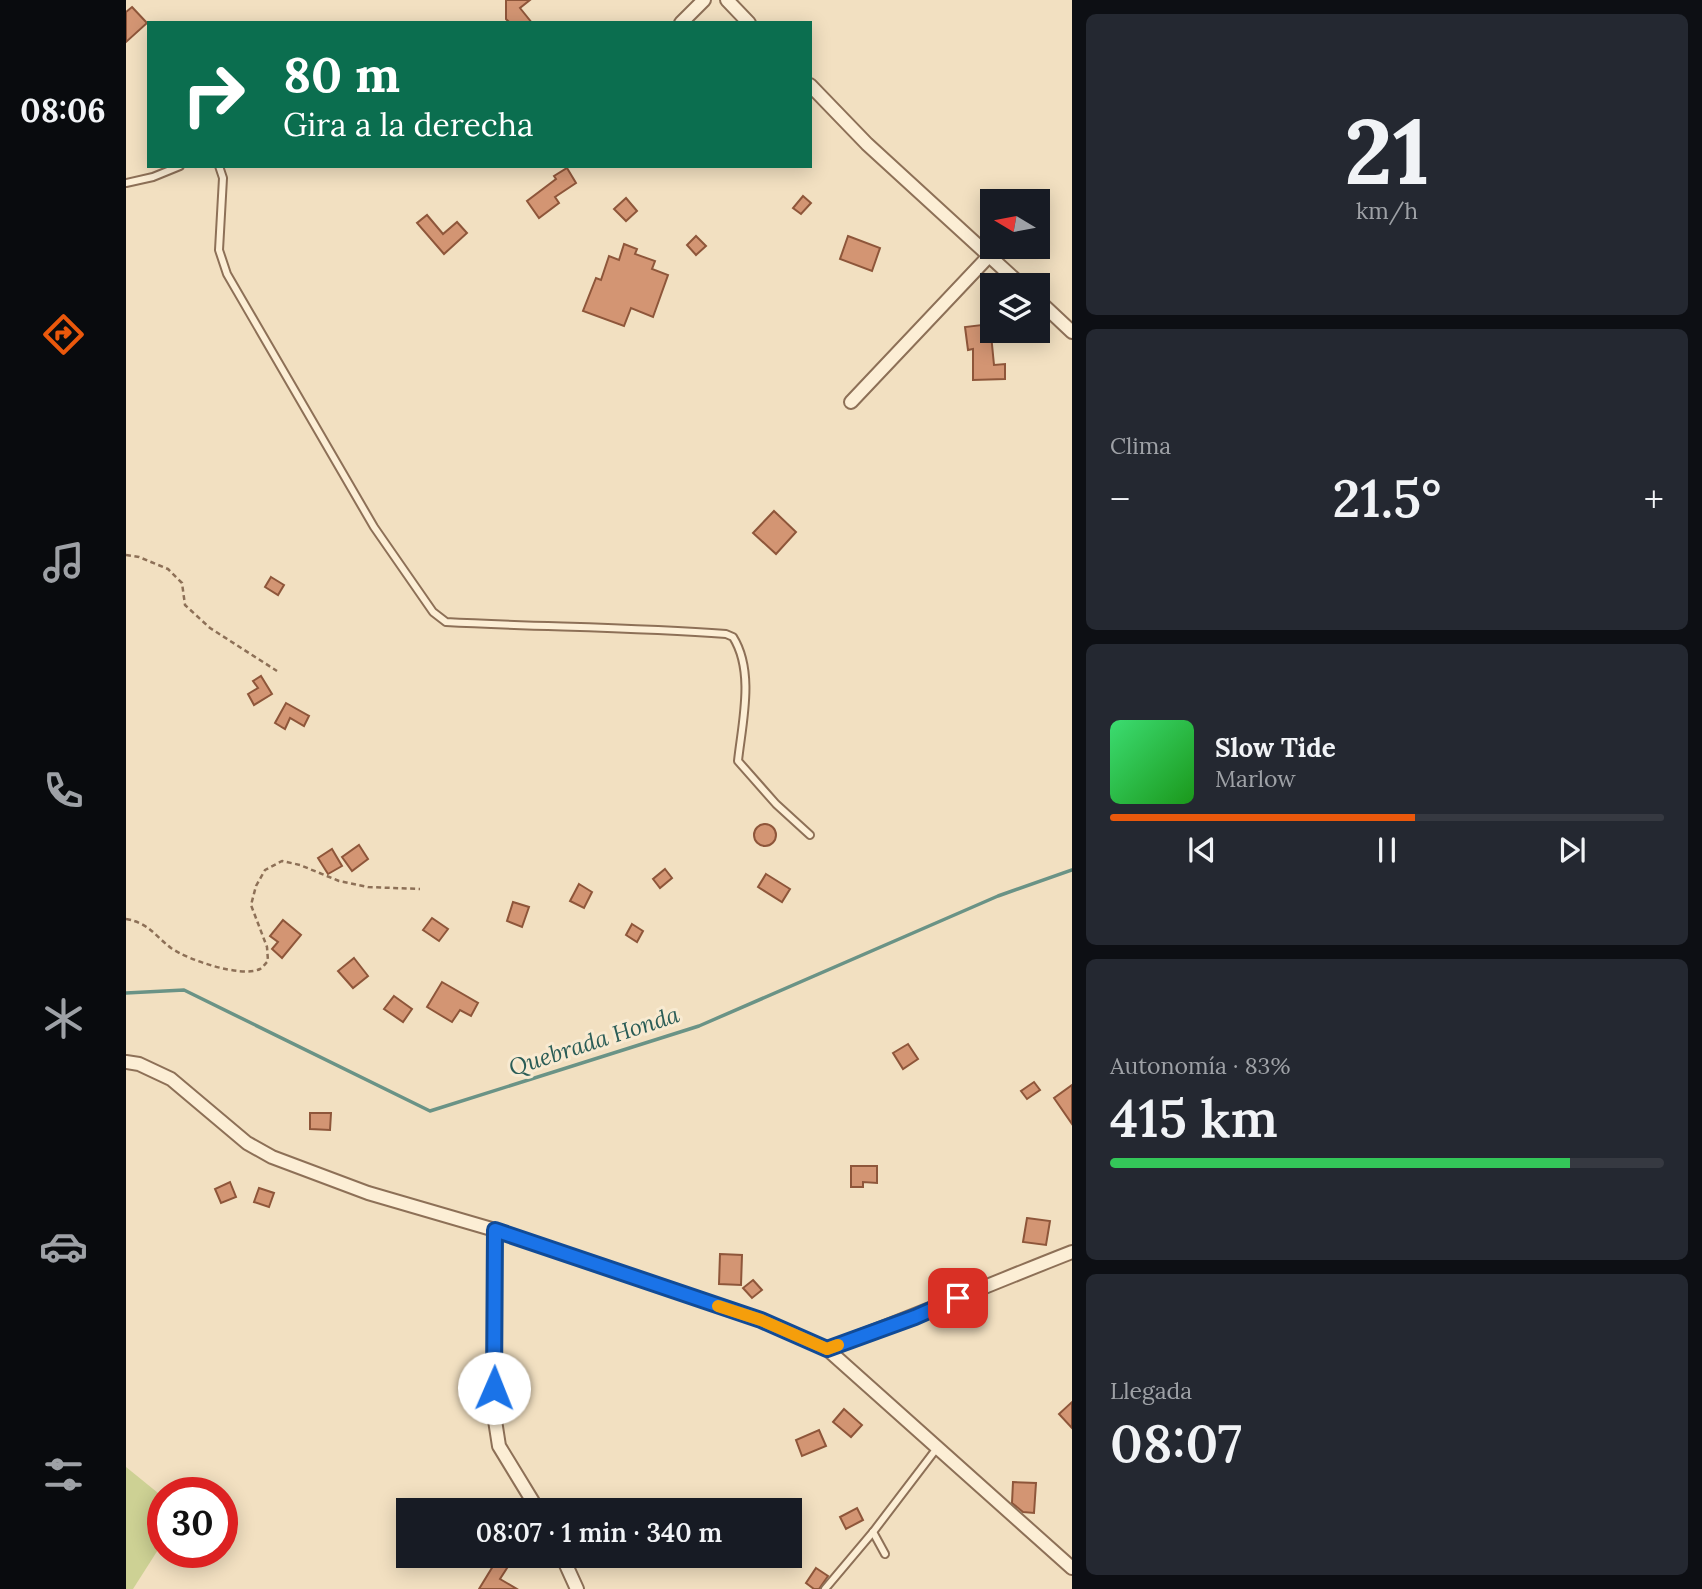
<!DOCTYPE html>
<html lang="es">
<meta charset="utf-8">
<style>
:root{--surface:#171b24;--page:#242831;--text:#f1f3f6;--muted:#9ea1a6;--line:#363941;--accent:#ea580c}
body{margin:0;font-family:Lora,serif;background:var(--page);color:var(--text);height:100vh;display:flex;flex-direction:column;font-size:26px;white-space:nowrap}
*{box-sizing:border-box;margin:0}
p{font-size:23px;color:var(--muted)}
.icon{flex:none;width:38px;height:38px;fill:none;stroke:currentColor;stroke-width:2;stroke-linecap:round;stroke-linejoin:round}
.map{position:relative;flex:1;overflow:hidden}
.panel{display:flex;flex-direction:column;gap:14px;padding:14px;background:#0d0f14;width:630px}
.panel>*{flex:none}
.guide{position:absolute;left:21px;top:21px;width:665px;height:147px;border-radius:0px;box-shadow:0 4px 18px #0003;background:#0b6e4f;color:#fff;overflow:hidden}
.needle{width:46px;rotate:280deg}
.tools{position:absolute;left:854px;top:189px;display:grid;gap:14px}
.tools a{display:grid;place-items:center;width:70px;height:70px;border-radius:0px;background:var(--surface);box-shadow:0 4px 18px #0003;font-size:35px}
.speed{position:absolute;left:21px;top:1477px;display:flex;gap:14px;font-size:35px;font-weight:700;text-align:center}
.speed>*{display:grid;place-content:center;width:91px;height:91px;border-radius:50%;background:var(--surface);box-shadow:0 4px 18px #0003;line-height:1}
.speed .limit{border:10px solid #d22;background:#fff;color:#111}
.pin{position:absolute;display:grid;place-items:center;width:60px;height:60px;color:#fff;margin:-30px;border-radius:14px;box-shadow:0 4px 10px #0006}
.me{position:absolute;width:77px;margin:-38px;rotate:1deg;stroke-linejoin:round;filter:drop-shadow(0 0 5px #0008)}
.turn{display:flex;align-items:center;gap:24px;height:147px;padding:0 21px;font-size:32px}
.turn .icon{width:91px;height:91px;stroke-width:2.5}
.turn b{display:block;font-size:49px;line-height:60px}
.big{font-size:52px;font-weight:600;line-height:1.1}
.panel .card{flex:1;display:flex;flex-direction:column;justify-content:center;gap:10px;min-width:0;padding:0 24px;border-radius:10px;background:var(--page)}
.panel .dial{align-items:center;gap:0}
.dial b{font-size:91px;line-height:1}
.song{display:flex;align-items:center;gap:21px}
.cover{width:84px;height:84px;border-radius:10px;background:linear-gradient(135deg,hsl(140 70% 55%),hsl(120 70% 35%))}
.played{height:7px;border-radius:4px;background:linear-gradient(90deg,var(--accent) 55%,var(--line) 55%)}
.keys{display:flex;justify-content:space-around;direction:ltr}
.heat{display:flex;justify-content:space-between;align-items:center;font-size:38px;direction:ltr}
.charge{height:10px;border-radius:5px;background:linear-gradient(90deg,#34c759 83%,var(--line) 0)}
.trip{position:absolute;left:270px;top:1498px;width:406px;height:70px;border-radius:0px;background:var(--surface);box-shadow:0 4px 18px #0003;font-weight:600;line-height:70px;text-align:center}
main{display:flex;flex:1;min-height:0}
.dock{display:flex;flex-direction:column;width:126px;justify-content:space-around;align-items:center;background:#090b0e;color:var(--muted)}
.dock .icon{width:49px;height:49px}
.dock .on{color:var(--accent)}
.dock b{font-size:32px;color:var(--text)}
.map>svg:first-child{display:block}
.green{fill:#cdd194}
.lines{fill:none;stroke-linecap:round;stroke-linejoin:round}
.stream{stroke:#6a9386;stroke-width:3.5}
.building{fill:#d39573;stroke:#8e563a;stroke-width:2}
.service-casing{stroke:#8d7057;stroke-width:10}
.minor-casing{stroke:#8d7057;stroke-width:16}
.path{stroke:#8d7057;stroke-width:2.5;stroke-dasharray:5 3.5;stroke-linecap:butt}
.service{stroke:#fceed5;stroke-width:6}
.minor{stroke:#fceed5;stroke-width:12}
.route-casing{stroke:#114b97;stroke-width:18}
.route{stroke:#1a73e8;stroke-width:12}
.slow{stroke:#f59e0b;stroke-width:12}
.labels{text-anchor:middle;stroke-width:6;stroke-linejoin:round;paint-order:stroke}
.water-label{font-size:23px;font-style:italic;fill:#2a5c56;stroke:#f8ead1}
</style>
<main>
<nav class="dock">
<b>08:06</b>
<svg class="icon on" aria-label="directions" viewBox="0 0 24 24"><path d="M12 3l9 9-9 9-9-9zM9 14v-3h6M13 9l2 2-2 2"/></svg>
<svg class="icon" aria-label="music" viewBox="0 0 24 24"><path d="M9 18V5l10-2v13"/><circle cx="6" cy="18" r="3"/><circle cx="16" cy="16" r="3"/></svg>
<svg class="icon" aria-label="phone" viewBox="0 0 24 24"><path d="M5 4h4l2 5-3 2q2 4 5 5l2-3 5 2v4C11 20 4 13 5 4z"/></svg>
<svg class="icon" aria-label="climate" viewBox="0 0 24 24"><path d="M12 3v18M4 7l16 10M4 17L20 7"/></svg>
<svg class="icon" aria-label="car" viewBox="0 0 24 24"><path d="M5 17H2v-5l4-1 3-4h7l3 4 3 1v5h-3M9 17h6M6 11h13"/><circle cx="7" cy="17" r="2"/><circle cx="17" cy="17" r="2"/></svg>
<svg class="icon" aria-label="filters" viewBox="0 0 24 24"><path d="M4 7h16M4 17h16"/><circle cx="9" cy="7" r="2"/><circle cx="15" cy="17" r="2"/></svg>
</nav>
<div class="map">
<svg width="946" height="1589" viewBox="0 0 946 1589">
<rect width="100%" height="100%" fill="#f2e0c1"/>
<path class="green" d="M0,1467l37,30v45l-30,47h-7z"/>
<g class="lines">
<path class="stream" d="M0,993l58,-3 246,121 269,-85 299,-130 74,-26"/>
</g>
<g class="building">
<path d="M380,0h24l-10,8 12,15h-22l-4,-4z"/>
<path d="M6,7l15,16 -21,19v-30z"/>
<path d="M441,168l9,15 -21,14 4,6 -20,15 -12,-17 29,-22 -2,-3z"/>
<path d="M677,196l8,7 -10,11 -8,-6z"/>
<path d="M500,198l11,13 -11,10 -12,-12z"/>
<path d="M301,215l16,19 14,-12 10,11 -23,21 -27,-31z"/>
<path d="M570,236l10,10 -10,9 -9,-10z"/>
<path d="M722,236l32,12 -8,23 -32,-12z"/>
<path d="M498,244l13,5 -2,5 20,7 -3,8 16,6 -15,42 -22,-9 -7,18 -41,-15 13,-33 5,2 8,-24 10,4z"/>
<path d="M864,324l4,41 11,-1v15l-32,1v-31l-5,1 -3,-23z"/>
<path d="M648,511l22,21 -20,22 -23,-21z"/>
<path d="M145,577l13,8 -6,10 -13,-8z"/>
<path d="M135,676l11,18 -18,11 -6,-11 10,-6 -5,-7z"/>
<path d="M160,703l23,13 -5,10 -14,-8 -5,11 -10,-6z"/>
<circle cx="639" cy="835" r="11"/>
<path d="M233,845l9,14 -16,12 -10,-14z"/>
<path d="M206,849l10,17 -14,8 -10,-16z"/>
<path d="M539,869l7,9 -12,10 -7,-9z"/>
<path d="M640,874l24,15 -8,13 -24,-15z"/>
<path d="M453,884l13,8 -8,16 -14,-7z"/>
<path d="M387,902l16,5 -7,20 -15,-6z"/>
<path d="M306,918l16,11 -9,12 -16,-11z"/>
<path d="M157,920l18,15 -19,23 -10,-9 6,-7 -8,-6z"/>
<path d="M506,924l11,7 -6,11 -11,-7z"/>
<path d="M228,958l14,18 -15,12 -15,-17z"/>
<path d="M316,982l36,21 -7,13 -11,-6 -8,12 -25,-15z"/>
<path d="M268,996l18,13 -9,13 -19,-13z"/>
<path d="M782,1044l10,15 -15,10 -10,-16z"/>
<path d="M908,1082l6,8 -13,9 -6,-8z"/>
<path d="M946,1085v39l-18,-26z"/>
<path d="M184,1113h21l-1,17 -20,-1z"/>
<path d="M725,1166h26v17l-14,-1v5h-12z"/>
<path d="M104,1182l6,15 -15,6 -6,-14z"/>
<path d="M133,1188l15,5 -5,14 -15,-5z"/>
<path d="M901,1218l23,3 -4,24 -23,-3z"/>
<path d="M594,1254l22,1 -1,30 -22,-1z"/>
<path d="M627,1280l9,10 -10,8 -9,-10z"/>
<path d="M946,1402v26l-13,-14z"/>
<path d="M718,1409l18,16 -11,12 -18,-15z"/>
<path d="M693,1430l7,16 -24,10 -6,-16z"/>
<path d="M887,1482l23,1 -2,30 -11,-1 -11,-9z"/>
<path d="M731,1508l6,12 -17,9 -6,-12z"/>
<path d="M372,1558l11,7 -9,14 17,10h-38z"/>
<path d="M690,1568l12,8 -9,13h-5l-8,-6z"/>
</g>
<g class="lines">
<defs>
<g id="service">
<path d="M93,166l4,12 -4,72 8,24 147,253 59,85 13,10c94,5 187,5 280,12l7,3c22,35 9,86 5,124l38,43 34,31"/>
<path d="M0,183l27,-6 27,-11"/>
<path d="M747,1532l12,22"/>
<path d="M699,1589l48,-57 64,-84"/>
</g>
<g id="minor">
<path d="M601,0l22,23"/>
<path d="M555,23l23,-23"/>
<path d="M684,85l57,59 154,141"/>
<path d="M912,300l34,32"/>
<path d="M725,402l138,-146"/>
<path d="M0,1062l13,2 32,15 76,64 25,14 96,36 127,37 266,90 66,29 245,219"/>
<path d="M369,1230l-1,184 5,32 39,64"/>
<path d="M701,1349c82,-30 163,-65 245,-97"/>
<path d="M436,1556l15,33"/>
</g>
</defs>
<use href="#service" class="service-casing"/>
<use href="#minor" class="minor-casing"/>
<g class="path">
<path d="M0,555l13,2 29,12 14,14 3,22 25,23 67,43"/>
<path d="M0,919c23,4 28,16 45,29 17,12 70,30 89,21 3,-2 5,-5 8,-8l-1,-14 -16,-42 5,-19 9,-16 17,-9 18,4 39,16 29,6 52,2"/>
</g>
<use href="#service" class="service"/>
<use href="#minor" class="minor"/>
</g>
<g class="lines">
<defs>
<path id="route" d="M368,1388l1,-158 266,90 66,29 88,-32 43,-19"/>
</defs>
<use href="#route" class="route-casing"/>
<use href="#route" class="route"/>
<path class="slow" d="M592,1306l43,14 66,29 11,-4"/>
</g>
<g class="labels">
<g class="water-label">
<text transform="translate(468 1041) rotate(-18)" y="8">Quebrada Honda</text>
</g>
</g>
</svg>
<div class="tools">
<a><svg class="needle" viewBox="-14 -14 28 28"><path d="M0-13l5 13h-10z" fill="#e53935"/><path d="M0 13l5-13h-10z" fill="#9ea1a6"/></svg></a>
<a><svg class="icon" aria-label="layers" viewBox="0 0 24 24"><path d="M12 4l9 5-9 5-9-5zM3 14l9 5 9-5"/></svg></a>
</div>
<div class="speed"><div class="limit">30</div></div>
<div class="pin" style="left:832px;top:1298px;background:#d93025"><svg class="icon" aria-label="arrive" viewBox="0 0 24 24"><path d="M6 21V4h12l-3 4 3 4H6"/></svg></div>
<svg class="me" style="left:368px;top:1388px" viewBox="-20 -20 40 40"><circle r="19" fill="#fff"/><path d="M0-13L10 11 0 6-10 11z" fill="#1a73e8"/></svg>
<div class="trip">08:07 · 1 min · 340 m</div>
<div class="guide">
<div class="turn"><svg class="icon" aria-label="right" viewBox="0 0 24 24"><path d="M7 20v-9h11M14 6l5 5-5 5"/></svg><div><b>80 m</b>Gira a la derecha</div></div>
</div>
</div>
<section class="panel">
<div class="card dial"><b>21</b><p>km/h</p></div>
<div class="card"><p>Clima</p>
<div class="heat"><a>−</a><b class="big">21.5°</b><a>+</a></div>
</div>
<div class="card">
<div class="song"><i class="cover"></i><div><b>Slow Tide</b><p>Marlow</p></div></div>
<div class="played"></div>
<div class="keys"><svg class="icon" aria-label="previous" viewBox="0 0 24 24"><path d="M18 5L8 12l10 7zM5 5v14"/></svg><svg class="icon" aria-label="pause" viewBox="0 0 24 24"><path d="M8 5v14M16 5v14"/></svg><svg class="icon" aria-label="next" viewBox="0 0 24 24"><path d="M6 5l10 7-10 7zM19 5v14"/></svg></div>
</div>
<div class="card"><p>Autonomía · 83%</p><b class="big">415 km</b><div class="charge"></div></div>
<div class="card"><p>Llegada</p><b class="big">08:07</b></div>
</section>
</main>
